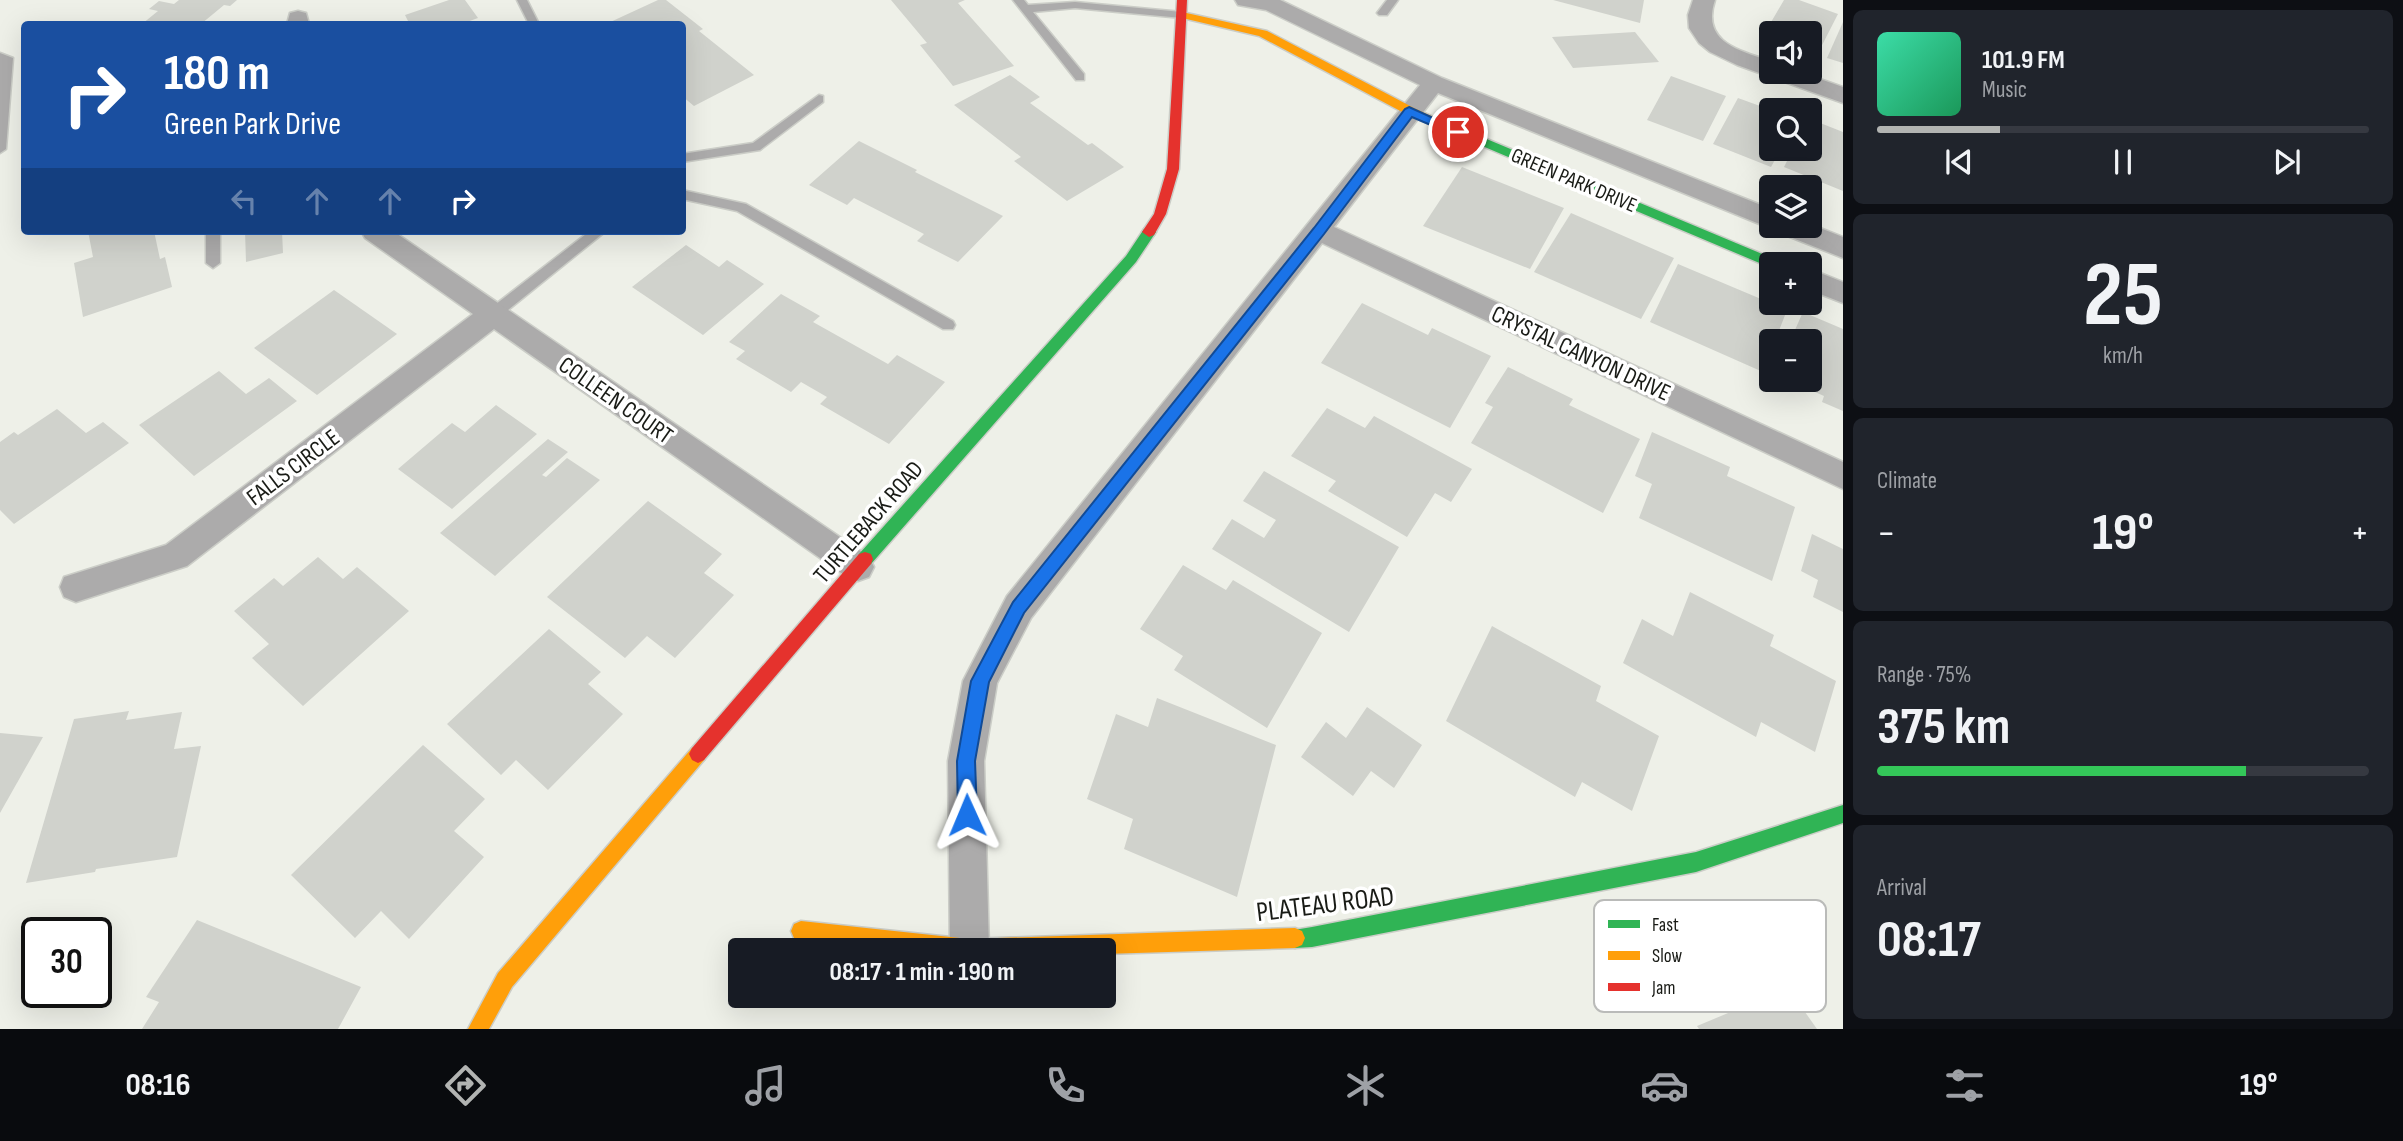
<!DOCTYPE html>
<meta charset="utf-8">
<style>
:root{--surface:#171b24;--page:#20242c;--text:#f1f3f6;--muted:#9ea1a6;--line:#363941;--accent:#b2b4b2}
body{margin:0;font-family:"Sofia Sans Condensed",sans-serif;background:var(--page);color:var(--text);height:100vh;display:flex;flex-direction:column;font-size:26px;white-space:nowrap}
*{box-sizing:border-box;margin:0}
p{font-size:23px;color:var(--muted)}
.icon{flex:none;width:38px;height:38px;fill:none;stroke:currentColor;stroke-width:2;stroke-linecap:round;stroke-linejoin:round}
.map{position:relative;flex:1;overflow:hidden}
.drawer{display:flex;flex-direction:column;gap:10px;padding:10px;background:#0d0f14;width:560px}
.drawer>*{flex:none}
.hud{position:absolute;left:21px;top:21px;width:665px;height:214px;border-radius:7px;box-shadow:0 7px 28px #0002;background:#1a4fa0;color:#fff;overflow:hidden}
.buttons{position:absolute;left:1759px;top:21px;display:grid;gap:14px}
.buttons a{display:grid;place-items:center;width:63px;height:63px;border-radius:7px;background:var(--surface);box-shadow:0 7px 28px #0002;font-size:35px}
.speed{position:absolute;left:21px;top:917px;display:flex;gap:14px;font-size:35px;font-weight:700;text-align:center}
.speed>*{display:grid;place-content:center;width:91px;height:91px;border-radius:50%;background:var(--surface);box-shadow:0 7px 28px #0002;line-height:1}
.speed .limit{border:4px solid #111;border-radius:10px;background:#fff;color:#111}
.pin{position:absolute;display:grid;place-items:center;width:60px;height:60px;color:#fff;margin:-30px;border:4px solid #fff;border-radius:50%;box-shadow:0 2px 7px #0007}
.me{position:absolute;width:77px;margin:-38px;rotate:359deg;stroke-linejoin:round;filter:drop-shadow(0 0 5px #0008)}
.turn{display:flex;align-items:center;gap:24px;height:147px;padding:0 28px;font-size:32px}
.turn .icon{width:91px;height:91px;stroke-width:2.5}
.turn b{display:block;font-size:49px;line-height:60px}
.lanes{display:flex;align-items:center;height:66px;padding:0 28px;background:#0003;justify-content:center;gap:35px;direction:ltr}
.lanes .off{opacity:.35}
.big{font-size:52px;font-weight:700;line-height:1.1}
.drawer .widget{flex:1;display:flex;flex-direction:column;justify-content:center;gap:10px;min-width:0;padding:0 24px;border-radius:10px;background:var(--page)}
.drawer .dial{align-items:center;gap:0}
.dial b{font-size:91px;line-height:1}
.song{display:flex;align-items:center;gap:21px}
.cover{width:84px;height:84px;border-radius:10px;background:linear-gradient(135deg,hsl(160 70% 55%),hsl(150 70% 35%))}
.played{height:7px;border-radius:4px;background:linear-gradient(90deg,var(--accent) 25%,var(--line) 25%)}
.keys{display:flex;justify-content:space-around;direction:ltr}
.heat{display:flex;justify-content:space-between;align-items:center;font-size:38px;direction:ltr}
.charge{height:10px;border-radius:5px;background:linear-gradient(90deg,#34c759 75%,var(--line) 0)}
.trip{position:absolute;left:728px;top:938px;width:388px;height:70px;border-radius:7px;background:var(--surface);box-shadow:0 7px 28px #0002;font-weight:700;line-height:70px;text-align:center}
.tab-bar{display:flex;height:112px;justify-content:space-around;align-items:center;background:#090b0e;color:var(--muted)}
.tab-bar .icon{width:49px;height:49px}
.tab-bar .active{color:var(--accent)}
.tab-bar b{font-size:32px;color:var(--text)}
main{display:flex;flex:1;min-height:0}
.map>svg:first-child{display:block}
.building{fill:#d0d2cc}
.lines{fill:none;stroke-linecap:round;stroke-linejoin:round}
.lane-casing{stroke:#cbcdc7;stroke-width:3}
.street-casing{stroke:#cbcdc7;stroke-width:3}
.fast-casing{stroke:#cbcdc7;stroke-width:3}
.slow-casing{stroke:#cbcdc7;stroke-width:3}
.jam-casing{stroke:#cbcdc7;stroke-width:3}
.lane{fill:#acabab;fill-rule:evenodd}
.street{fill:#acabab;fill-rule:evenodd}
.fast{fill:#30b455;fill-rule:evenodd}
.slow{fill:#ff9f0a;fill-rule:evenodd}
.jam{fill:#e5322d;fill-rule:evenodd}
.route{fill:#1a73e8;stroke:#114b97;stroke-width:2}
.labels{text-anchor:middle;stroke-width:7;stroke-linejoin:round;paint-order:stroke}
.far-street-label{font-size:21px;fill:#191b16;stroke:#fff}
.street-label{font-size:24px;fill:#191b16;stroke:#fff}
.near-street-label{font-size:28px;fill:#191b16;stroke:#fff}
.key{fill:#fff;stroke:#babbb9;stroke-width:2}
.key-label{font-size:19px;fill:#191b16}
</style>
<main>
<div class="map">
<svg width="1843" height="1029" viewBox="0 0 1843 1029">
<rect width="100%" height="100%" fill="#eef0e8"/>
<g class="building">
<path d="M179,0h58l-7,6 -6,-1 -23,19h-59l16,-13 -9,-2 10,-8 15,3z"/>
<path d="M449,0h16l13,18 -14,5 1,1h-67l10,-3 -3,-6z"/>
<path d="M658,0h8l37,29 -4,2 55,44 -60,31 -12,-10v-72h-76z"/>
<path d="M891,0h74l-7,3 56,63 -61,20 -33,-41 7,-2z"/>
<path d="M1553,0h91l-4,23z"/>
<path d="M1784,0h15l39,14 -21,41 -7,-3v-19h-39v5l-8,-2z"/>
<path d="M1843,22v41l-16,-5z"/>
<path d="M1635,32l24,30 -86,6 -21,-31z"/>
<path d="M1010,75l30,22 -10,6 58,42 4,-2 32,24 -57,34 -53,-40 7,-4 -67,-52z"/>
<path d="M1671,76l55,20 -23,45 -56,-21z"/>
<path d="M1738,98l33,12 -2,21 2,18h10l-10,18 -58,-23z"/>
<path d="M1810,119l33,13v59l-59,-24 9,-18h17z"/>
<path d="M859,141l58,29 -2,2 88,44 -45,46 -41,-21 7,-7 -70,-36 -7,7 -38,-20z"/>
<path d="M1462,167l102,41 -34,61 -107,-43z"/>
<path d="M1571,213l103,45 -33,61 -107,-47z"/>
<path d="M88,231h66l6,28 5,-2 7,30 -89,30 -9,-54 19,-6z"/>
<path d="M245,231h37l1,22 -37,9z"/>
<path d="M686,245l33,22 8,-7 37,24 -61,51 -71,-48z"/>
<path d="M1678,264l109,46 -12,31h-4v10l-8,21 -113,-50z"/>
<path d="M334,290l63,44 -80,61 -63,-47z"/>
<path d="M781,294l39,22 -7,6 75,42 9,-9 48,27 -56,62 -69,-40 7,-7 -26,-15 -10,10 -55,-33 9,-8 -16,-9z"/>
<path d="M1362,303l66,32 4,-7 59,28 -41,72 -129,-65z"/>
<path d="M1803,312l40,17v82l-21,-9 2,-6 -36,-16h22v-39h-20z"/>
<path d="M1508,367l65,32 -4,6 71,34 -37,74 -132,-70 22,-36 -8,-4z"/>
<path d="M219,371l27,23 23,-16 28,23 -103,75 -55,-51z"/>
<path d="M496,405l41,29 -85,75 -54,-40 54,-46 13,9z"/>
<path d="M1327,408l38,20 9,-12 98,53 -21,33 -16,-9 -28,44 -79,-46 8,-10 -45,-25z"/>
<path d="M57,409l29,24 17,-11 26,21 -115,81 -14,-14v-68l14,-10 4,3z"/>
<path d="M1652,432l78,35 -3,9 68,31 -23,74 -133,-63 13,-34 -17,-8z"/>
<path d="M548,439l20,13 -26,23 4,2 21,-19 33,22 -105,96 -55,-43z"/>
<path d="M1264,471l135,76 -50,85 -137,-83 20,-30 32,19 12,-18 -33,-19z"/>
<path d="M648,501l74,53 -18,19 30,22 -59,63 -28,-22 -22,22 -78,-61z"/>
<path d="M1812,534l31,15v63l-30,-15 5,-17 -17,-9z"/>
<path d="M318,557l25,22 14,-12 52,44 -106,95 -51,-48 17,-14 -35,-33 40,-33 9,8z"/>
<path d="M1183,565l43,25 7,-10 89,53 -55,95 -93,-58 9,-14 -43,-27z"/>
<path d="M1690,592l84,43 -4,11 66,35 -21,71 -54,-30 -5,15 -133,-74 19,-44 31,17z"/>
<path d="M1492,626l109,60 -5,15 63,35 -27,75 -50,-29 -7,15 -129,-76z"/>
<path d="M549,629l52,43 -13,12 35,30 -75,76 -32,-30 -15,15 -54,-51z"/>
<path d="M1157,698l119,47 -39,152 -113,-48 9,-30 -46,-20 29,-85 32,13z"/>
<path d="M1367,707l55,38 -28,43 -23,-17 -18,25 -52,-39 25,-35 20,16z"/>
<path d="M129,711l-3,9 56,-8 -8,37 27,-3 -24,111 -81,12 -1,3 -69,11 48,-164z"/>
<path d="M0,733l43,4 -43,76z"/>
<path d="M423,745l62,54 -31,32 30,26 -75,82 -28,-28 -26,27 -64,-63z"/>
<path d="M197,920l164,67 -23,42h-196l17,-27 -13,-5z"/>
<path d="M1788,988l29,41h-118l-2,-3z"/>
</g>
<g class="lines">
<defs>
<g id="lane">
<path d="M517,0h10l12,24h-10z"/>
<path d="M1013,0h11l4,5 47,-3 107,10 6,3 -6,3 -107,-10 -42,4 51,62v6h-8z"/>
<path d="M1387,0h11l-11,15h-8l-2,-2z"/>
<path d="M0,53l13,5 -7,91 -6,4z"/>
<path d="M819,95l4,1v6l-63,48 -78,12v-8l71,-11z"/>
<path d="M682,190l64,14 207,117 2,4 -2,4h-10l-206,-118 -55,-12z"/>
<path d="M206,231h14v32l-7,5 -7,-5z"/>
<path d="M590,231h16l-109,88h-10l-2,-4 2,-4z"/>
</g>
<g id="street">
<path d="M1235,0h45l162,78 329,131v17l39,-2 33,13v21l-63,-25 -4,-6 -14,-2 -324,-132 -104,134 509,235v27l-521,-246 -291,375 -34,65 -13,78 5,188 -39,1 -2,-189 15,-80 44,-85 413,-511 -154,-75 -28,-5z"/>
<path d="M1693,0h22c-14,42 23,50 56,61v11h29l43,15v16l-106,-38 -27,-13 -11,-9 -10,-15 -1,-13z"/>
<path d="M298,11l8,2 3,11h-22l3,-11z"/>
<path d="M361,231h32l476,326 5,10 -5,10 -11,4 -11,-4 -353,-248 -307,237 -111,36 -12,-5 -4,-10 4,-10 102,-32 307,-231 -108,-76z"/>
<path d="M1810,269l33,13v21l-33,-13z"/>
</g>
<g id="fast">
<path d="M1458,127l321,134 2,3h-10l-2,3 -315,-133v-6z"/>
<path d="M1149,227l7,5 -20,30 -265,302 -6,2 -6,-2 -2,-5 2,-5 267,-298 18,-27z"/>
<path d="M1843,805v18l-147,49 -384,75 -17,1 -7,-3 -3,-7 3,-7 24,-4 384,-75z"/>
</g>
<g id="slow">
<path d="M1182,12l85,19 147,77 50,23 -2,3h-8l-48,-20 -147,-78 -81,-19 -2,-2z"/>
<path d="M698,745l6,3 3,6 -3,6 -192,227 -23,42h-21l30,-56 194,-225z"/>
<path d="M801,921l168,18 326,-11 7,3 3,7 -3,7 -7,3 -191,6v-4h-216l-87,-9 -7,-3 -3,-7 3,-7z"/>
</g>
<g id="jam">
<path d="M1177,0h10l-8,169 -13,45 -12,21 -5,2 -7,-5 12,-18 13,-45z"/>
<path d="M865,552l6,2 2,5 -2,5 -167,196 -6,3 -6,-3 -3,-6 3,-6 167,-194z"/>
</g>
</defs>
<use href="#lane" class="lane-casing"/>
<use href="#street" class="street-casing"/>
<use href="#fast" class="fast-casing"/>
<use href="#slow" class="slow-casing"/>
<use href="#jam" class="jam-casing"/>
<use href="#lane" class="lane"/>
<use href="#street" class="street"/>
<use href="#fast" class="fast"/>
<use href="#slow" class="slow"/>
<use href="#jam" class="jam"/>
</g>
<path class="route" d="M1409,107l55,25 -2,3h-8l-42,-18 -88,117 -300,379 -35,69 -14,79 2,54 -3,7 -7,3 -6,-3 -3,-7 -1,-54 14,-80 42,-79 301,-374 91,-119z"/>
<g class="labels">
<g class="far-street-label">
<text transform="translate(1574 180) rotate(23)" y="7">GREEN PARK DRIVE</text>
</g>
<g class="street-label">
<text transform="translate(1581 353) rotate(25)" y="8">CRYSTAL CANYON DRIVE</text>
<text transform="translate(616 400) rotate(35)" y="8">COLLEEN COURT</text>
<text transform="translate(293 467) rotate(-37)" y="8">FALLS CIRCLE</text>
<text transform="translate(868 522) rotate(-49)" y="8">TURTLEBACK ROAD</text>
</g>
<g class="near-street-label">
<text transform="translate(1325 903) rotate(-7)" y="10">PLATEAU ROAD</text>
</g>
</g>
<rect x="1594" y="900" width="232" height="112" rx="10" class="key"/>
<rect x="1608" y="920" width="32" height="8" fill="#30b455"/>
<rect x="1608" y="951" width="32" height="9" fill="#ff9f0a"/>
<rect x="1608" y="983" width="32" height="8" fill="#e5322d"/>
<g class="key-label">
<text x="1652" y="931">Fast</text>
<text x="1652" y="962">Slow</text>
<text x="1652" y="994">Jam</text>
</g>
</svg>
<div class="buttons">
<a><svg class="icon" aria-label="sound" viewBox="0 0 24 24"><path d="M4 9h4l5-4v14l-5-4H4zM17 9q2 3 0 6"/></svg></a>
<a><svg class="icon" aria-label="search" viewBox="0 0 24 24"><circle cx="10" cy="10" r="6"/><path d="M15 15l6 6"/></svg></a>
<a><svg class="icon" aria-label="layers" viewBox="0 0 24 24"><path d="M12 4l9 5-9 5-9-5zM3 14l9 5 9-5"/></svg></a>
<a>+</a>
<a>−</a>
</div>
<div class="speed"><div class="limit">30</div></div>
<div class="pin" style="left:1458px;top:132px;background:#d93025"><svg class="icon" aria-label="arrive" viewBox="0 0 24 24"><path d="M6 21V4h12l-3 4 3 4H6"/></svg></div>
<svg class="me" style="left:967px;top:815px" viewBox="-20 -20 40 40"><path d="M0-17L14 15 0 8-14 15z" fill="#1a73e8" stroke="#fff" stroke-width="4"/></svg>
<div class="trip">08:17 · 1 min · 190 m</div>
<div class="hud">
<div class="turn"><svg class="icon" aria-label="right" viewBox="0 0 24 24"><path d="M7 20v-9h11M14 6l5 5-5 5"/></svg><div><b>180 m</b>Green Park Drive</div></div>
<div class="lanes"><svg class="icon off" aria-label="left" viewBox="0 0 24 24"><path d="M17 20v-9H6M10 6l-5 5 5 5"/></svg><svg class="icon off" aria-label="ahead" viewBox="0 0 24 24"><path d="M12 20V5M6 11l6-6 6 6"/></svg><svg class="icon off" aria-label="ahead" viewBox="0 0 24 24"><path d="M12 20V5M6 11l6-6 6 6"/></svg><svg class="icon" aria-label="right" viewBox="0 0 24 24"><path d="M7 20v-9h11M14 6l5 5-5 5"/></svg></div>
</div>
</div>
<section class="drawer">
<div class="widget">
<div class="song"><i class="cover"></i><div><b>101.9 FM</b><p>Music</p></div></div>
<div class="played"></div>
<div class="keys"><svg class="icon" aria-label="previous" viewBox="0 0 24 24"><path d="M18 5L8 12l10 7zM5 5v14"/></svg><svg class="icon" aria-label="pause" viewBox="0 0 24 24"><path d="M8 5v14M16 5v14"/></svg><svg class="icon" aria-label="next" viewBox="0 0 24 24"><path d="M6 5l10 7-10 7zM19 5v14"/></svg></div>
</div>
<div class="widget dial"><b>25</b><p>km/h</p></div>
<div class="widget"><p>Climate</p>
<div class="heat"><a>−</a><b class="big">19°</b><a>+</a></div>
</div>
<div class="widget"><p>Range · 75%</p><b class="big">375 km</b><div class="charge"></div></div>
<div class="widget"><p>Arrival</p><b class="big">08:17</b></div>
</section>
</main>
<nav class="tab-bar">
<b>08:16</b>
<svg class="icon active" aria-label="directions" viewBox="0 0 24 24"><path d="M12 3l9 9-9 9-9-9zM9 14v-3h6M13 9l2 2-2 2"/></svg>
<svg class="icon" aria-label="music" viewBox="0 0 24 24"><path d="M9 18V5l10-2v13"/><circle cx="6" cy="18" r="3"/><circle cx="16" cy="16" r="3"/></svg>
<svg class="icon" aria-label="phone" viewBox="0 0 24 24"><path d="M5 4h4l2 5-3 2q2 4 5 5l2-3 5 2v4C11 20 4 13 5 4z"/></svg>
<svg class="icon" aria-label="climate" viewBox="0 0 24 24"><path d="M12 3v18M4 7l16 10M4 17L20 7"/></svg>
<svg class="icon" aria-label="car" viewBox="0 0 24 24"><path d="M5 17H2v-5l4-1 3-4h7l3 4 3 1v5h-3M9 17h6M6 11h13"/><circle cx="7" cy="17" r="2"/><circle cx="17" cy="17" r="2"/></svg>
<svg class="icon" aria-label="filters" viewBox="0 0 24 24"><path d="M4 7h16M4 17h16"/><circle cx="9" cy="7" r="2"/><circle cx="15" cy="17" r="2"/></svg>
<b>19°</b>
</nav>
